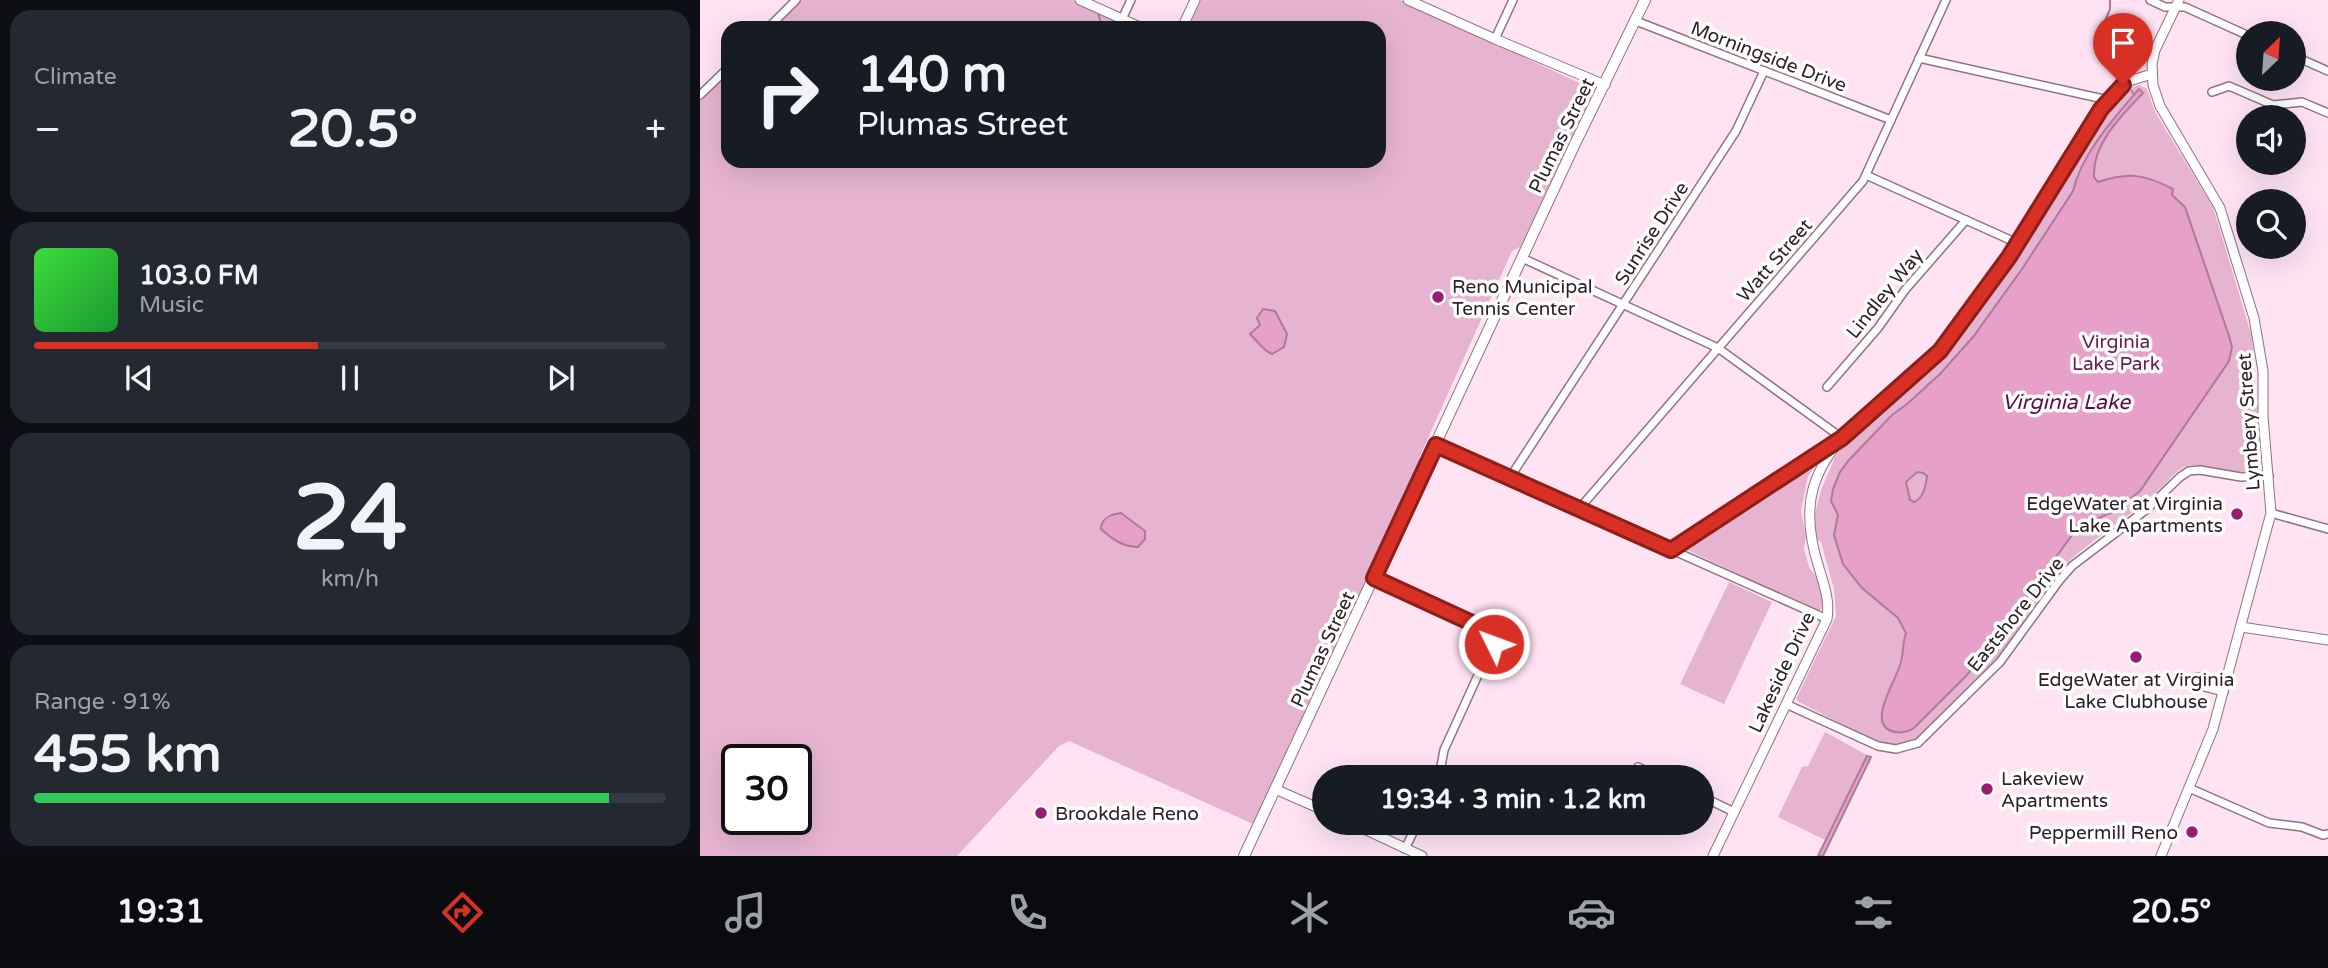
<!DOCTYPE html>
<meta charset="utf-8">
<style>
:root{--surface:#171b24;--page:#242831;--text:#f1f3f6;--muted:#9ea1a6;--line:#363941;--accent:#d93025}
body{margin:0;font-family:"Varela Round",sans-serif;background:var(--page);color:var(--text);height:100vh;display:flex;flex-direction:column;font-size:26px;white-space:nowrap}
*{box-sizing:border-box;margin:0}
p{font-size:23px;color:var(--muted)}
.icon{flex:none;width:38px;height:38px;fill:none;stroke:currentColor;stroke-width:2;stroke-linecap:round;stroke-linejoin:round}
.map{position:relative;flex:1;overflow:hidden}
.panel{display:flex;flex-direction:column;gap:10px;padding:10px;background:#0d0f14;width:700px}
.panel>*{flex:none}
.hud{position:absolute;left:21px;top:21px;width:665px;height:147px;border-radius:21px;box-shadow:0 7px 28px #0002;background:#171b24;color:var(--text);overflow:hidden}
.needle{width:46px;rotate:25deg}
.tools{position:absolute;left:1536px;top:21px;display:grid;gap:14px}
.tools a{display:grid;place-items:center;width:70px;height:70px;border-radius:50%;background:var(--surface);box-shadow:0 7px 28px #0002;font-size:35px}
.speed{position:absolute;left:21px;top:744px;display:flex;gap:14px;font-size:35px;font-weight:700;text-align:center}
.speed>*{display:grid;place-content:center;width:91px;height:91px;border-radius:50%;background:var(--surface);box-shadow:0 7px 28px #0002;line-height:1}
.speed .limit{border:4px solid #111;border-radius:10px;background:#fff;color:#111}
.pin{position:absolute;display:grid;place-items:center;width:60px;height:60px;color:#fff;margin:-72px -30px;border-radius:50% 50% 50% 0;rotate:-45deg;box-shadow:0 0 7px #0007}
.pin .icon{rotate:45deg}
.me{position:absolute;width:77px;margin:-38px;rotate:312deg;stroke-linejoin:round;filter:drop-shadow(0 0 5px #0008)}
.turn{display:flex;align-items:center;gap:24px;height:147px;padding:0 21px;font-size:32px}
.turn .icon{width:91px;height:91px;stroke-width:2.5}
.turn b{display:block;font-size:49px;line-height:60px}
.big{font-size:52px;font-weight:700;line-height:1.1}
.panel .card{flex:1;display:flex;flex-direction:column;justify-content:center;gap:10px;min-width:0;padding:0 24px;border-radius:21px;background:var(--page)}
.panel .dial{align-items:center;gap:0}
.dial b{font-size:91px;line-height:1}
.song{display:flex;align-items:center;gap:21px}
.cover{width:84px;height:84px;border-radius:10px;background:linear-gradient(135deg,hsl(120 70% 55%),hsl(130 70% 35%))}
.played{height:7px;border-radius:4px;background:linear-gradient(90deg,var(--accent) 45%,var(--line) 45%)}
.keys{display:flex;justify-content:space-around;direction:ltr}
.heat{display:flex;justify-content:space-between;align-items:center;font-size:38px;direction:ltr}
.charge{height:10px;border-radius:5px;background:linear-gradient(90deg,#34c759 91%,var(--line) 0)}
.trip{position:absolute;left:612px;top:765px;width:402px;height:70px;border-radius:35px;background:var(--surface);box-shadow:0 7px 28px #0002;font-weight:700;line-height:70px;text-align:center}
.menu{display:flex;height:112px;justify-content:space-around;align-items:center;background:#090b0e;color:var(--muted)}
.menu .icon{width:49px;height:49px}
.menu .on{color:var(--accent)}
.menu b{font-size:32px;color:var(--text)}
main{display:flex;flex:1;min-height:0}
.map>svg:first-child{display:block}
.green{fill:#e6b4d1;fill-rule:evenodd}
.water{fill:#e6a0ca;stroke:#ae7a99;stroke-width:2;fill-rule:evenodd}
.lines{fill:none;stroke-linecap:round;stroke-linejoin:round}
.stream{stroke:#ae7a99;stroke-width:2}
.minor-casing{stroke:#907283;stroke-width:10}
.tertiary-casing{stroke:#907283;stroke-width:11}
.secondary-casing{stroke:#907283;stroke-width:12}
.minor{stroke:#fff;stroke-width:7}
.tertiary{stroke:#fff;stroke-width:9}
.secondary{stroke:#fff;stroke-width:10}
.route-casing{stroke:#8d1f18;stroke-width:18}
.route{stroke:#d93025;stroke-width:12}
.poi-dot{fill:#981c74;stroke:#fff;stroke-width:2.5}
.labels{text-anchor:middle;stroke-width:7;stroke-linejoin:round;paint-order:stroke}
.street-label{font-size:19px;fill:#2d2027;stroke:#fff}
.poi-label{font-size:19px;fill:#2d2027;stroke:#fff;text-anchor:start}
.park-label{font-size:19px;fill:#681950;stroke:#fff}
.water-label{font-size:21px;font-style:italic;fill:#5b0944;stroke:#fff}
</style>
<main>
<section class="panel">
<div class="card"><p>Climate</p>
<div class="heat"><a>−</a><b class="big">20.5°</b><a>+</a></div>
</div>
<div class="card">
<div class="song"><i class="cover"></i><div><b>103.0 FM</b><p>Music</p></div></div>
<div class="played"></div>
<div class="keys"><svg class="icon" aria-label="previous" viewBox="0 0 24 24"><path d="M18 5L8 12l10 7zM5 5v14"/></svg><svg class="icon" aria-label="pause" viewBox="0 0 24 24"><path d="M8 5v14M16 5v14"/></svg><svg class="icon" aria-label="next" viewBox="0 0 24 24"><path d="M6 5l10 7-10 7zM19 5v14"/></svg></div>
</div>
<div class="card dial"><b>24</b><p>km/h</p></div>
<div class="card"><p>Range · 91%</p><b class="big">455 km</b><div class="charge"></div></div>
</section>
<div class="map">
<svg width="1628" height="856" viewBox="0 0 1628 856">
<rect width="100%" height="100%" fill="#ffe3f3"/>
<g class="green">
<path d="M101,0h272l62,28h-362z"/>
<path d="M499,0h201l195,90 -73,156 -10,5 -93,207 4,3 -170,363 -184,-83 -10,5 -102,110h-257v-757l28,-26v88h651v-133h-193zM37,760h59v59h-59z"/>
<path d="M1440,85l7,4 8,23 58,95 39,130 9,131c-15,17 -54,-7 -74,-2 -10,3 -18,14 -25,21 -29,28 -64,48 -94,75l-26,36 -5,3 -43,62 -80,78 -22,4 -26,-8 -67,-35 -3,-3 40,-83 -2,-27 -13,-47 -5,-4 -2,-20 7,-28 14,-33 19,-25 40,-33c11,-18 32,-24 46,-38 16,-16 26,-36 39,-54l5,-2 28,-40c0,-11 10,-27 20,-31l42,-68v-8c13,-19 43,-72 66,-73z"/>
<path d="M1126,452l-18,24 -7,35 5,25 -2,13 5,18 8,11 6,18 -1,13 -4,2 -133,-62 1,-6z"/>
<path d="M1029,582l43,20 -48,102 -44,-20z"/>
<path d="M1125,732l42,23 -42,85 -47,-23 24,-50 6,-1z"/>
</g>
<g class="water">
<path d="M1439,89l4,4c-21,22 -51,51 -49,84l4,5c31,-10 46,-8 75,7l-1,6 13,12 44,129 3,11 -3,14 -89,130 -27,21 -35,15 -87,119 -25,30 -52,52c-8,5 -16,6 -25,2 -20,-10 7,-50 11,-65 4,-11 2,-21 6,-32l-8,-15 -36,-30 -19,-24 -9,-29 4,-20 -7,-14 2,-12 7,-17 9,-12 43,-45 15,-11 33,-30 33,-37 49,-68 51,-78c9,-38 41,-73 66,-102zM1217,472l6,1 4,3c-1,9 -4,23 -13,26l-4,-2 -4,-18z"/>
<path d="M563,309l12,2 12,23 -3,13 -12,7c-7,-2 -16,-14 -22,-20l10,-9 -3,-7z"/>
<path d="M421,513l24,18v8l-7,8c-15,0 -26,-8 -37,-18 0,-11 11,-15 20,-16z"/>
<path d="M1167,756l4,1 -48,99h-5z"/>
</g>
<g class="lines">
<g class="stream">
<path d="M1410,0v9l-8,19c5,16 15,29 19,45"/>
<path d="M398,12l4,16"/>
<path d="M1432,91l2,4"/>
</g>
<defs>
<g id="minor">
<path d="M1450,0l15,7h20l64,29"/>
<path d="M422,19l9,-19"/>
<path d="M936,21l255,99"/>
<path d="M68,28l28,-28"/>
<path d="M795,39l18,-39"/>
<path d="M1594,56l34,15"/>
<path d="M1219,58l189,42"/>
<path d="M1512,92l17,-6 44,19 29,-3 26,11"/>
<path d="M0,95l28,-27"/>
<path d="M1166,175l151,68"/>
<path d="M822,258l196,90 124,90 -171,112"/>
<path d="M1127,387l51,-59 27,-38 61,-70"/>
<path d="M736,445l391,174"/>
<path d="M809,479l227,-348 28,-60"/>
<path d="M878,510l285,-329 83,-181"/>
<path d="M1571,513l57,16"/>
<path d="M674,578l113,52 7,10 -50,110 -5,27"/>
<path d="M1489,683l4,-5 6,-1 27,6"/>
<path d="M1489,683l35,9"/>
<path d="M1086,704l92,42 18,3 22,-6 82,-81 59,-81 13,-15 75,-57 33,-32 9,-6 11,-1 41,7 28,-1"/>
<path d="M938,767l21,10"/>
<path d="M1489,788l80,35 33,4 21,8 5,-1"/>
<path d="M1003,797l31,15"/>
<path d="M705,849l13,-27"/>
</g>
<g id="tertiary">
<path d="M380,0l62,28"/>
<path d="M708,0l87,39 110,46"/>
<path d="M482,28l13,-28"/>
<path d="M1541,627l87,13"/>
<path d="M575,789l50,22"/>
<path d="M649,822l73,34"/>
<path d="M1013,856l114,-237c3,-19 -3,-34 -8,-51 -8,-25 -13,-53 -6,-79 16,-58 78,-91 120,-130 19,-19 33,-42 48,-63 45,-63 82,-133 127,-196l21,-19 23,-7"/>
<path d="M1461,856l52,-127 58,-216 -8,-97v-45l-9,-53 -34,-110 -60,-102 -7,-21 -1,-21 3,-14 24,-50"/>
</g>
<path id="secondary" d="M544,856l329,-708 72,-148"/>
</defs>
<use href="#minor" class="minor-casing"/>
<use href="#tertiary" class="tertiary-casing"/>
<use href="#secondary" class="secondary-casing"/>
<use href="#minor" class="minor"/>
<use href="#tertiary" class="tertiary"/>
<use href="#secondary" class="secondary"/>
</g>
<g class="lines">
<defs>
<path id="route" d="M794,644l-1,-8 -6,-6 -113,-52 62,-133 235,105 171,-112 98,-87 69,-94 92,-148 22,-24"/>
</defs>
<use href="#route" class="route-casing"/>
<use href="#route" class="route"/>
</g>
<g class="poi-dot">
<circle cx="738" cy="297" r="7"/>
<circle cx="1537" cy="514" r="7"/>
<circle cx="1436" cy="657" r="7"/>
<circle cx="1287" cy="789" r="7"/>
<circle cx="341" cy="813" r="7"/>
<circle cx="1492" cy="832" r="7"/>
</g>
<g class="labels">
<g class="street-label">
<text transform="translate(1069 56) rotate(21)" y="7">Morningside Drive</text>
<text transform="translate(861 135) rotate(-64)" y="7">Plumas Street</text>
<text transform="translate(951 233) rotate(-57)" y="7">Sunrise Drive</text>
<text transform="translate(1074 260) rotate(-49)" y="7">Watt Street</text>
<text transform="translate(1184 293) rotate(-51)" y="7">Lindley Way</text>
<text transform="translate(1548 422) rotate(-94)" y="7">Lymbery Street</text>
<text transform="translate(1315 614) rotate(-51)" y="7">Eastshore Drive</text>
<text transform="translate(622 649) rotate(-65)" y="7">Plumas Street</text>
<text transform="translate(1081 672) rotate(-65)" y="7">Lakeside Drive</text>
</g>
<g class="poi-label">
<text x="752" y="293">Reno Municipal<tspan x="752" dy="22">Tennis Center</tspan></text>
<text x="1523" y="510" text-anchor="end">EdgeWater at Virginia<tspan x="1523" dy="22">Lake Apartments</tspan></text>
<text x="1436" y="686" text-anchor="middle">EdgeWater at Virginia<tspan x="1436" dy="22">Lake Clubhouse</tspan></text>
<text x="1301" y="785">Lakeview<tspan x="1301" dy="22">Apartments</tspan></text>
<text x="355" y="820">Brookdale Reno</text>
<text x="1478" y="839" text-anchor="end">Peppermill Reno</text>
</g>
<g class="park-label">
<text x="1416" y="348">Virginia<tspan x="1416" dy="22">Lake Park</tspan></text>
</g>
<g class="water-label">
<text x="1366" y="409">Virginia Lake</text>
</g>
</g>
</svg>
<div class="tools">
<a><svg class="needle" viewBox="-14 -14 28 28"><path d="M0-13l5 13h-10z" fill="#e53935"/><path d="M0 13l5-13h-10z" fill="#9ea1a6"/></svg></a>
<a><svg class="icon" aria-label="sound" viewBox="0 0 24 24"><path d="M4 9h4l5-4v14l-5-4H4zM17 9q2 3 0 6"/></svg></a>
<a><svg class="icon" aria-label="search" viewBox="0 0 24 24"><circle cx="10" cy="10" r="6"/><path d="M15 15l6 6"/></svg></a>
</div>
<div class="speed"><div class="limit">30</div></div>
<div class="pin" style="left:1423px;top:85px;background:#d93025"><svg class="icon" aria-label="arrive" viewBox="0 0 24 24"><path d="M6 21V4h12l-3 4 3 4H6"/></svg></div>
<svg class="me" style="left:794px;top:644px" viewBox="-20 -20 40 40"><circle r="17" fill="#d93025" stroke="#fff" stroke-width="3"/><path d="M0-11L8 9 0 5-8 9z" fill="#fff"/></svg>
<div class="trip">19:34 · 3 min · 1.2 km</div>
<div class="hud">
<div class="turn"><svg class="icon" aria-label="right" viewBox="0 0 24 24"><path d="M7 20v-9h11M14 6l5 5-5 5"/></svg><div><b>140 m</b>Plumas Street</div></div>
</div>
</div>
</main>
<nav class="menu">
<b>19:31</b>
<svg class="icon on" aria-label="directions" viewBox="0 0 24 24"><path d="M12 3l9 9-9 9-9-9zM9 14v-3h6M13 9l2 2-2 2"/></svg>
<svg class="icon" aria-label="music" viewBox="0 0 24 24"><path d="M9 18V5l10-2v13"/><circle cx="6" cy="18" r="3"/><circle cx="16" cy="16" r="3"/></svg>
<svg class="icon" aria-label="phone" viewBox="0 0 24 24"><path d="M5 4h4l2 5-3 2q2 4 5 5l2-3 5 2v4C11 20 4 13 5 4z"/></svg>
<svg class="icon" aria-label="climate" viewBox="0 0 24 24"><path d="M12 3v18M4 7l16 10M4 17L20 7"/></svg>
<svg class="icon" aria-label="car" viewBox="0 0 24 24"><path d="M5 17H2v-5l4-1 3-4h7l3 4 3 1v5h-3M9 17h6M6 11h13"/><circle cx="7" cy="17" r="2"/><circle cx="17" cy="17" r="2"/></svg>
<svg class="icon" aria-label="filters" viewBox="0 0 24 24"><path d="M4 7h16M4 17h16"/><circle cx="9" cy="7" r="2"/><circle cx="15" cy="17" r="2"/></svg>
<b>20.5°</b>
</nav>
